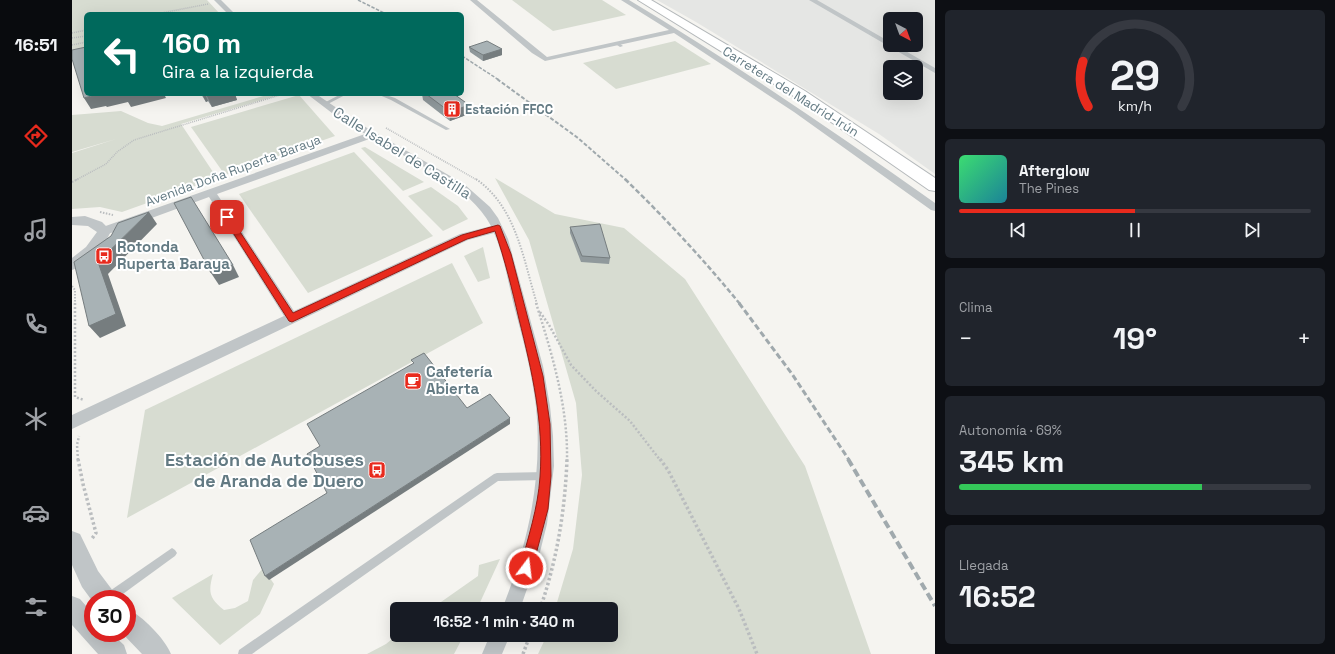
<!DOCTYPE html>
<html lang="es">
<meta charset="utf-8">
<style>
:root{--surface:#171b24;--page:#20242c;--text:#f1f3f6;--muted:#9ea1a6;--line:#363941;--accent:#e82a1d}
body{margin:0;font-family:"Space Grotesk",sans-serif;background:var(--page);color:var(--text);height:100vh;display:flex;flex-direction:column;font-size:15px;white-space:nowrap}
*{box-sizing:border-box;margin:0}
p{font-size:13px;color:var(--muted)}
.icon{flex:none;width:22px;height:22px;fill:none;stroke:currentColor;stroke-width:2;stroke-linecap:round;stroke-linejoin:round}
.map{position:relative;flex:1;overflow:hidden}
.panel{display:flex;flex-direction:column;gap:10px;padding:10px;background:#0d0f14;width:400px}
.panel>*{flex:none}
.guide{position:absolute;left:12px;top:12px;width:380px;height:84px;border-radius:6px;box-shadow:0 4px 16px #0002;background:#00695c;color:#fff;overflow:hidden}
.needle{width:26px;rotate:139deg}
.controls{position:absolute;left:811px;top:12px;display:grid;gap:8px}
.controls a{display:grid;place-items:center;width:40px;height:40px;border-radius:6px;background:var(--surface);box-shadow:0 4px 16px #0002;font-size:20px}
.speed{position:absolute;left:12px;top:590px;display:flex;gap:8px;font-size:20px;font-weight:700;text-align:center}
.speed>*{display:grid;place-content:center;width:52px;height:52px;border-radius:50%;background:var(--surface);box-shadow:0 4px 16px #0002;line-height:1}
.speed .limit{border:6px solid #d22;background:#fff;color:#111}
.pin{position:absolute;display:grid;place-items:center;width:34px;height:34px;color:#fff;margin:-17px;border-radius:8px;box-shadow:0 2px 6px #0006}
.me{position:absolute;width:44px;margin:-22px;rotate:15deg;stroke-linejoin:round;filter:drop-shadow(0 0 3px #0008)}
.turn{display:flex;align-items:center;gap:14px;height:84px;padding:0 12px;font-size:18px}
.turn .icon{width:52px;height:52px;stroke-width:2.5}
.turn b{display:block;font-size:28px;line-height:34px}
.big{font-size:30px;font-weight:700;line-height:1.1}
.panel .tile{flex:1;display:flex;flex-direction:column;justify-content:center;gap:6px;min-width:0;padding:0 14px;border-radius:6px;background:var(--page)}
.panel .dial{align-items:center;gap:0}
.dial svg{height:104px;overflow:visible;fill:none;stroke:var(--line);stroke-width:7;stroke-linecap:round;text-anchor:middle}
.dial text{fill:var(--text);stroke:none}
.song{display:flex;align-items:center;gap:12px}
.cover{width:48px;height:48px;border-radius:6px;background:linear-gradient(135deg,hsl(140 70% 55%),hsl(190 70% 35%))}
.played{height:4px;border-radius:2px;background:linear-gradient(90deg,var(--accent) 50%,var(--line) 50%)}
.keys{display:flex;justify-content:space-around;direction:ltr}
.heat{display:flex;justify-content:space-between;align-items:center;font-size:22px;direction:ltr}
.charge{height:6px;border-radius:3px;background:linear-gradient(90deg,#34c759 69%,var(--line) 0)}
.trip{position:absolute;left:318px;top:602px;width:228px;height:40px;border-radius:6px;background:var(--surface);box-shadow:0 4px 16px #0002;font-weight:700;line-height:40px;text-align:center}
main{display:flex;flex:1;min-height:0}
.tab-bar{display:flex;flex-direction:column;width:72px;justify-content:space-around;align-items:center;background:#090b0e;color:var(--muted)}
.tab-bar .icon{width:28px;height:28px}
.tab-bar .selected{color:var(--accent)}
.tab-bar b{font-size:18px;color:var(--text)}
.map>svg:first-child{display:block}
.built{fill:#e5e6e4;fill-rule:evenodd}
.green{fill:#d7dcd1}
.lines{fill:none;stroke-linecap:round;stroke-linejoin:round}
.trunk-casing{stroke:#b5b9bb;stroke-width:2}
.path-far3{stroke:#babdbf;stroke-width:1.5;stroke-dasharray:1 1;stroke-linecap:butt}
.path-far2{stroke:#babdbf;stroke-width:2;stroke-dasharray:1.5 1.5;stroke-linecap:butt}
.path-far1{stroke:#babdbf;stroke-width:2.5;stroke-dasharray:2 2;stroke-linecap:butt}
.path{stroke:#babdbf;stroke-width:3.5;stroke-dasharray:2.5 2.5;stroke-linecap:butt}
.service{fill:#c0c5c7;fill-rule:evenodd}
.minor{fill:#c0c5c7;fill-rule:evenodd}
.tertiary{fill:#c0c5c7;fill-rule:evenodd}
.trunk{fill:#fff;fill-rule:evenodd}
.rail-far4{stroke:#a0a9ad;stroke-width:1.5;stroke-dasharray:3.5 1.5;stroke-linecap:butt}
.rail-far3{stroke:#a0a9ad;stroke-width:2;stroke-dasharray:4 2;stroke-linecap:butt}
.rail-far2{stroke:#a0a9ad;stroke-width:2.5;stroke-dasharray:5 2.5;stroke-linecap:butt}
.rail-far1{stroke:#a0a9ad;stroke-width:3;stroke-dasharray:6 3;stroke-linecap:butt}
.rail{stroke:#a0a9ad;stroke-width:4;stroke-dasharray:8 4;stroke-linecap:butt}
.wall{fill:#90999c}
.shaded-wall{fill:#767d7f}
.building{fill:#a8b2b5;stroke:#767d7f}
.route{fill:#e82a1d;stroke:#971b13}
.labels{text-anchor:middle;stroke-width:4;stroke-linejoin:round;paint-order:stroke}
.far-street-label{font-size:13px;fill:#637a83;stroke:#fff}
.far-poi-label{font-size:13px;font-weight:bold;fill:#637a83;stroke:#fff;text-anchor:start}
.street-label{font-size:15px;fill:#637a83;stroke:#fff}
.poi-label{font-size:15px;font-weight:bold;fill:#637a83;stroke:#fff;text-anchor:start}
.near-poi-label{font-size:18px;font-weight:bold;fill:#637a83;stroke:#fff;text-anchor:end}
</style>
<main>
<nav class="tab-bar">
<b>16:51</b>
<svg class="icon selected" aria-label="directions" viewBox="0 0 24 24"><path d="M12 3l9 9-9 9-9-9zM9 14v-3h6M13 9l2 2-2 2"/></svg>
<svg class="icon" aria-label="music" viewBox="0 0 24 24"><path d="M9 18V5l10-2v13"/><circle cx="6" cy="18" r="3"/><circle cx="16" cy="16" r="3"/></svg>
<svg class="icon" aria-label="phone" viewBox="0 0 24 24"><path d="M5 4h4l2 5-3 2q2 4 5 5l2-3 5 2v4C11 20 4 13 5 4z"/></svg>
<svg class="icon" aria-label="climate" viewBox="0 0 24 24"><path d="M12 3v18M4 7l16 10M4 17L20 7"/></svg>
<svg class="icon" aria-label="car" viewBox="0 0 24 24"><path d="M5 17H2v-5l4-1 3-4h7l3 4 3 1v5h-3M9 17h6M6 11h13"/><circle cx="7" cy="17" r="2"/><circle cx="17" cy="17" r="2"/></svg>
<svg class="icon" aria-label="filters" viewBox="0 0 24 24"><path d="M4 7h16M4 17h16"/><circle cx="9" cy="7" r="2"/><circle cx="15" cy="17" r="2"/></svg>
</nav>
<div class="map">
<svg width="863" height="654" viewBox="0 0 863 654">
<rect width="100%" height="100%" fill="#f5f4f0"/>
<path class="built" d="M585,0h278v174l-56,-40 -183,-112zM818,19h26v26h-26zM818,67h26v26h-26z"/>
<g class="green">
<path d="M0,0h135l13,14h-134v33l-14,3z"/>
<path d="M440,0h90l24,15 -73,16z"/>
<path d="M603,41l36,23 -95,25 -33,-26z"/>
<path d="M198,94h12l-101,30 36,54 -95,34 -22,-5 -28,2v-56l44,-14 -44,13v-37l49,-4 27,12 14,3z"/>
<path d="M227,95l36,41 -110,39 -34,-48z"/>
<path d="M293,147l59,35 -21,9 -42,-43z"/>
<path d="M282,152l79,84 -125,57 -69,-99z"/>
<path d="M423,178l60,36 69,14 61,51 120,187 66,188h-333l9,-19h64v-26h-56l18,-60 9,-74 -6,-72 -47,-163z"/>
<path d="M359,187l27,19 10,13 -25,12 -35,-35z"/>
<path d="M411,247l7,31 -12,4 -14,-26z"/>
<path d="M380,263l31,60 -356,195 18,-108z"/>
<path d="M428,559l-23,50h-46l47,-33 1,-11z"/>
<path d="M191,568l11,16 -14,30 -40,31 -48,-47 41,-24c-5,18 -4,24 11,36l11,-2 13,-7 5,-21z"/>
<path d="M325,635h67l-10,19h-87l19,-10z"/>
</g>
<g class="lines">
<defs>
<path id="trunk" d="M566,0h13l154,91 130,87v13l-6,-1 -134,-93z"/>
</defs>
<use href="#trunk" class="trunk-casing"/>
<g class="path-far3">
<path d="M84,14l52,-10"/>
<path d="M0,33l14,-3"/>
<path d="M0,38l14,-2"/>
<path d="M0,45l14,-3"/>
<path d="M314,128l91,52"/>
<path d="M4,180l30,-16 11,-12 17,-12 149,-46"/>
</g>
<g class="path-far2">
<path d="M404,179c41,29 47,80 61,125"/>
<path d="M0,182l6,-3"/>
<path d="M28,212l13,3"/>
<path d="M0,286l3,4v14"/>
</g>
<g class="path-far1">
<path d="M3,303v94l9,3"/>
<path d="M464,303c16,51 32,103 31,157"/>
<path d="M468,312l9,13 22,40 25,26 34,30 30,39"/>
<path d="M6,460l-1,-15 2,-9"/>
</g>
<g class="path">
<path d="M6,459l5,25 13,49 -5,7"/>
<path d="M588,459l8,11 71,139 18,45"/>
<path d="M468,609c17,-49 25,-98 27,-150"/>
<path d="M451,654l7,-19"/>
</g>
<g class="service">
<path d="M545,43h2l4,3 -3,1 -3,-2z"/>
<path d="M269,94h6l-21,11 -4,-1z"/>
<path d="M305,94h6l12,4 55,31 -4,1 -55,-30z"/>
<path d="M474,472l3,1 1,3 -1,3 -3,1 -48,1 -246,173h-14l1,-4 255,-176 3,-1z"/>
<path d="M100,548l3,2 2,3 -2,3 -59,43h-13l1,-4z"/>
</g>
<g class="minor">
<path d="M142,0h7l14,14h-7z"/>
<path d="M398,0h7l70,57 122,-27 -48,-30h8c105,63 206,132 306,203v8l-4,-1 -137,-98 -120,-79 -129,28 -13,-8z"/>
<path d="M737,0h8l73,42v3h5l40,23v5z"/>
<path d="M235,94h9l46,31 102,59 26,23 8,11 10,21 35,127 7,40 3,30 1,30 -7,58 -7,28 -20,57h-18c26,-65 41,-131 34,-202 -4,-34 -13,-68 -22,-101 -6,-24 -10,-50 -20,-73l-26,7 -396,189v-14l212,-99 -75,-119 -101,37h-8l-2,-3 2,-3 265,-94 -33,-21zM300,138c39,23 98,47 119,88l-31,8 -166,77 -77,-117z"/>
<path d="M418,635h20l-8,19h-20z"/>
</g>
<g class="tertiary">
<path d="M13,216l17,6 9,9c-8,17 -20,34 -39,39v-12l14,-11 11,-15 -9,-6 -16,-1v-8z"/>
<path d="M0,531l8,3 18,37 15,20 3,8h-23v3l-11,-15 -10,-22z"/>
<path d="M0,596l8,3 13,15v19h18l13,12 3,9h-29l-26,-29z"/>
<path d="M55,609c15,6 38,30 44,45h-29l-20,-21h5z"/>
</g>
<use href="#trunk" class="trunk"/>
<g class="rail-far4">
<path d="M286,0l28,14"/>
<path d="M390,56l37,24"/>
</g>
<path class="rail-far3" d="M425,79l81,59 48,42"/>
<path class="rail-far2" d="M553,179c41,40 79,81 115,125"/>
<path class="rail-far1" d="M667,303l53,71 57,86"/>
<path class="rail" d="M776,459l87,147"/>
</g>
<g class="wall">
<path d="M397,47l33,2v6l-19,6 -13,-9z"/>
<path d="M129,94h34l2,6 -25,7 -4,-6 -2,1z"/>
<path d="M350,94h32l15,11v9l-19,7 -27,-21z"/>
<path d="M498,227l40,31 -1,6 -28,-2 -11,-29z"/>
</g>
<g class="shaded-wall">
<path d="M430,49v6l-19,6v-6z"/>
<path d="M27,94h65l2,4 -35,9 -3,-5 -21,5 -1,-1 -15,3 -7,-11z"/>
<path d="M130,94h3l3,7 -2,1z"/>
<path d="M141,94h22l2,6 -25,7 -5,-11z"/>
<path d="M397,105v9l-19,7v-9z"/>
<path d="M77,212l8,12 -49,50 18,52 -26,12 -11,-12 9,-64z"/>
<path d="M161,265l6,12 -20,8 -8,-12z"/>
<path d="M438,418v6l-241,156 -4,-4z"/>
</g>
<g class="building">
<path d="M415,41l15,8 -19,6 -14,-8z"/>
<path d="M14,47v47h21l-7,2 -1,-2 -15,4 -12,-39v-9z"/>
<path d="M134,94h7l-6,2z"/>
<path d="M354,94h28l15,11 -19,7z"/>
<path d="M119,197l42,68 -22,8 -37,-70z"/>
<path d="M77,212l-51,50 18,52 -27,12 -15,-64 37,-26 7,-13z"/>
<path d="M528,224l10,34 -28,-2 -12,-29z"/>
<path d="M352,353l43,55 23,-14 20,24 -245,158 -15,-36 77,-47 -20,-39 13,-8 -13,-22 107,-61 -3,-3z"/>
</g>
<path class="route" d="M152,215h5l64,98 169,-78 36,-10 2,1 11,28 32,122 7,48 1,52 -3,33 -17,64 -5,2 -4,-2 -2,-5c8,-30 18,-60 20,-91 4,-54 -8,-106 -21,-158 -7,-30 -14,-59 -24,-88l-28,8 -175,83 -3,-1 -66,-104z"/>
<defs>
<symbol id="building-square" viewBox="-11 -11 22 22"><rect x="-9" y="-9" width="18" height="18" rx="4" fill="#e82a1d" stroke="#fff"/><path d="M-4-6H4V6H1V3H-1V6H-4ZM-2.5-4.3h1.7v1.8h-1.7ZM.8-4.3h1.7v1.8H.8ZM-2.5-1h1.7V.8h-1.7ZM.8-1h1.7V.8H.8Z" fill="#fff"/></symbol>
<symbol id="bus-square" viewBox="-11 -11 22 22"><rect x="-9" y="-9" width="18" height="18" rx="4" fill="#e82a1d" stroke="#fff"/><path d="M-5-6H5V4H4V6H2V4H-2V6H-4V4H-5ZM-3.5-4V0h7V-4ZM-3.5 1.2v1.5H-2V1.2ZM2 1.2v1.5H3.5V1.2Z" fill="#fff"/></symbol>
<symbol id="cafe-square" viewBox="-11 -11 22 22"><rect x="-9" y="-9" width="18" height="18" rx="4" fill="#e82a1d" stroke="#fff"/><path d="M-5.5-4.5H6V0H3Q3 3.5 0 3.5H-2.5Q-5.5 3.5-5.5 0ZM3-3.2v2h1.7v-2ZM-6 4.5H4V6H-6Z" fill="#fff"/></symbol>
</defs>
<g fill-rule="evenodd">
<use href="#building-square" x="370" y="99" width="20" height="20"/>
<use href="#bus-square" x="22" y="246" width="20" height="20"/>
<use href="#cafe-square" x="331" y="371" width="20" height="20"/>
<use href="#bus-square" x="295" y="460" width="20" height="20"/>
</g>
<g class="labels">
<g class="far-street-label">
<text transform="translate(719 91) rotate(32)" y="5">Carretera del Madrid-Irún</text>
<text transform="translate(161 170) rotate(-20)" y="5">Avenida Doña Ruperta Baraya</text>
</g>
<g class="far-poi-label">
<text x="393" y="114">Estación FFCC</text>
</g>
<g class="street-label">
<text transform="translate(330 153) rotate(32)" y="5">Calle Isabel de Castilla</text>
</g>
<g class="poi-label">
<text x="45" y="252">Rotonda<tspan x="45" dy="17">Ruperta Baraya</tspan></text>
<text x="354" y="377">Cafetería<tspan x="354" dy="17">Abierta</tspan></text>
</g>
<g class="near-poi-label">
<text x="292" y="466">Estación de Autobuses<tspan x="292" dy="21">de Aranda de Duero</tspan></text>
</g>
</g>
</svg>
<div class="controls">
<a><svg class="needle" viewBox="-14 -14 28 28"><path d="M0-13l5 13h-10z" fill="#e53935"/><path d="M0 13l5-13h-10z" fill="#9ea1a6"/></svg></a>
<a><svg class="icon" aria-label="layers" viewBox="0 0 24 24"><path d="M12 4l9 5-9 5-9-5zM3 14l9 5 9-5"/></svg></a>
</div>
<div class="speed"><div class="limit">30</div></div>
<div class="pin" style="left:155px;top:217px;background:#d93025"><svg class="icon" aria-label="arrive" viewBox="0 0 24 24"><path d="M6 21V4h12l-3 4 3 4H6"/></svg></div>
<svg class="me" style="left:454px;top:568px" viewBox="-20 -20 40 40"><circle r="17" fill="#e82a1d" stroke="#fff" stroke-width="3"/><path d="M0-11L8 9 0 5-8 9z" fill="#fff"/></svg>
<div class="trip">16:52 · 1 min · 340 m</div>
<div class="guide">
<div class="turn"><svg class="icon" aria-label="left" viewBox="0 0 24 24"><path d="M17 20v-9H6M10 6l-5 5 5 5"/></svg><div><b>160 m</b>Gira a la izquierda</div></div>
</div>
</div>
<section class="panel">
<div class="tile dial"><svg viewBox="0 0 100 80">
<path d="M14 69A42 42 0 1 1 86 69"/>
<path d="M14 69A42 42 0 0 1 10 34" stroke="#e82a1d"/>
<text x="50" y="56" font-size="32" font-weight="700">29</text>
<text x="50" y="72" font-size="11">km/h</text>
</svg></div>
<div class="tile">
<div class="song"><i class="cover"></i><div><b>Afterglow</b><p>The Pines</p></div></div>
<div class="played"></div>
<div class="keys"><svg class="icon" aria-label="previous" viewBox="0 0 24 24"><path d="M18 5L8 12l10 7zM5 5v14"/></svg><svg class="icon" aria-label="pause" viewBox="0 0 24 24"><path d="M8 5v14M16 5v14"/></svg><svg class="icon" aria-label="next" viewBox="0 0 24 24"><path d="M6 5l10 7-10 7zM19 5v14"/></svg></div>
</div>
<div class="tile"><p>Clima</p>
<div class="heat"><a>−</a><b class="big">19°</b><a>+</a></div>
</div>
<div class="tile"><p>Autonomía · 69%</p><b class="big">345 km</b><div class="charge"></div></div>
<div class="tile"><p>Llegada</p><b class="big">16:52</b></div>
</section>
</main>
